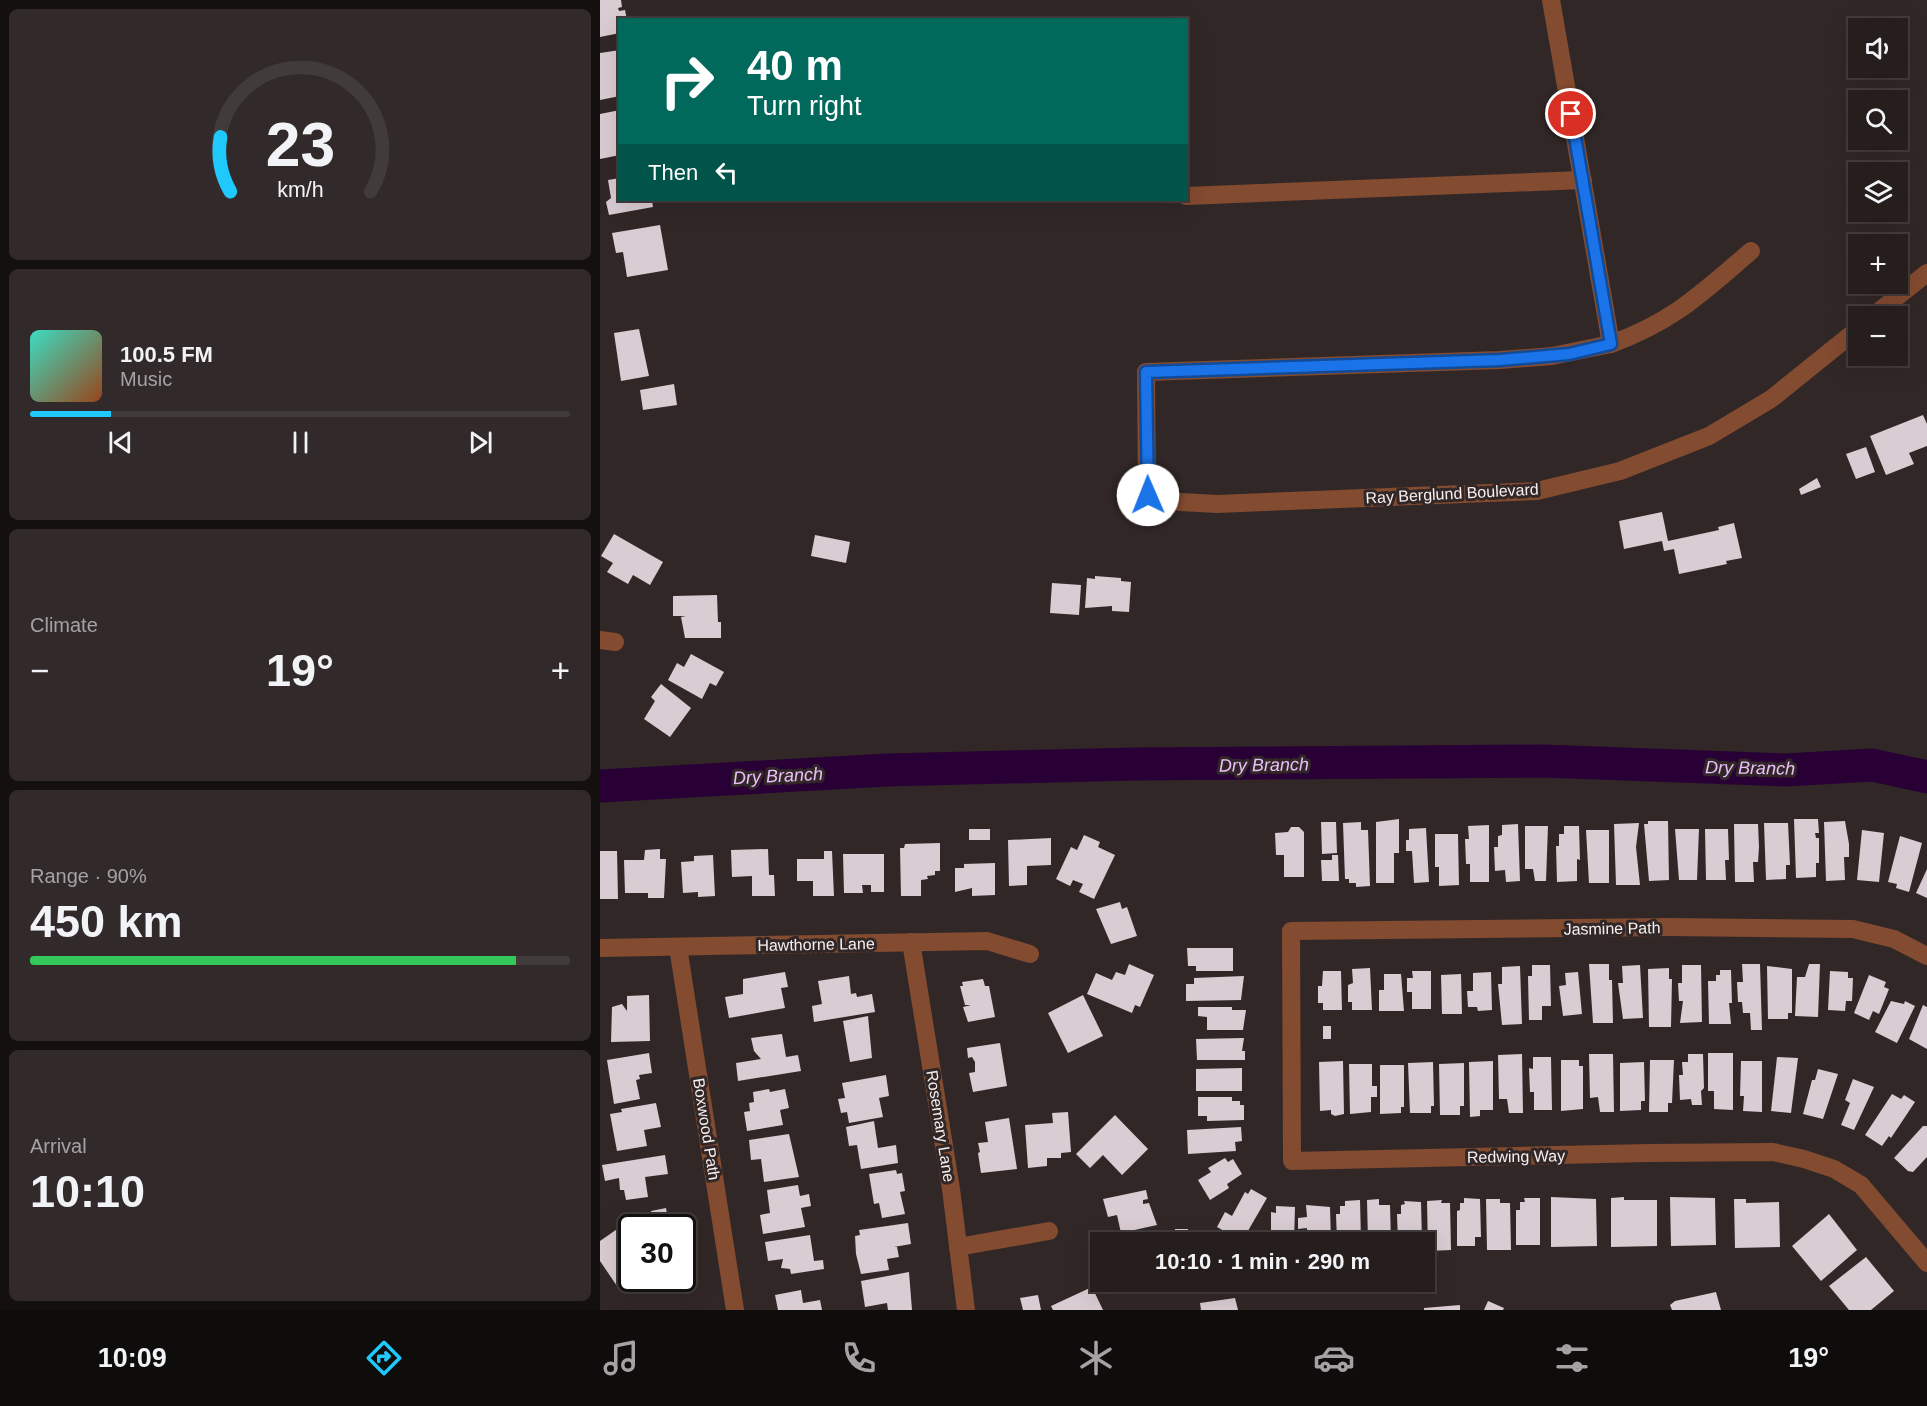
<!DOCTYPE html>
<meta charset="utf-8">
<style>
:root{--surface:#261d1d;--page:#322a2a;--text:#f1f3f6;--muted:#a4a2a4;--line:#423b3b;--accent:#20c9fd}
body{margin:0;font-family:Arial,sans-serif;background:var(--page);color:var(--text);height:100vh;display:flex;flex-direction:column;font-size:22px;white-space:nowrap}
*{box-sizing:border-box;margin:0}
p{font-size:20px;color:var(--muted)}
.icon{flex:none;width:33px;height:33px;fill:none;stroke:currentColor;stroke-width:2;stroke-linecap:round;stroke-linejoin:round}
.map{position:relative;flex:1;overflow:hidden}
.panel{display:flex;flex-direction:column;gap:9px;padding:9px;background:#151010;width:600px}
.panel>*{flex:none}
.banner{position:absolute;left:18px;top:18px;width:570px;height:183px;border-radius:0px;box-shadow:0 6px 24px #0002,0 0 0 2px var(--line);background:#00695c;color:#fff;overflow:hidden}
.fabs{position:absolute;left:1248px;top:18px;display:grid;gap:12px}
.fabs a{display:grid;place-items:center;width:60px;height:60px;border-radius:0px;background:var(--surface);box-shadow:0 6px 24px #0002,0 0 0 2px var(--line);font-size:30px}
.speed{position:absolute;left:18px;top:1214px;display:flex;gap:12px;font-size:30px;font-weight:700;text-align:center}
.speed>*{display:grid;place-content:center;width:78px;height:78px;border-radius:50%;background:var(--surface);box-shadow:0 6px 24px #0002,0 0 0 2px var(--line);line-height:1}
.speed .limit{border:3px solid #111;border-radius:9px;background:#fff;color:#111}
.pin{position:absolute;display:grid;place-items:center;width:51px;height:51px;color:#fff;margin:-26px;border:3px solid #fff;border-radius:50%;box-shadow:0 2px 6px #0007}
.me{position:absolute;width:66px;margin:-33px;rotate:359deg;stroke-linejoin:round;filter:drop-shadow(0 0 4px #0008)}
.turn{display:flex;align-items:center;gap:21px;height:126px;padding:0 30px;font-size:27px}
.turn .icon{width:78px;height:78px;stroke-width:2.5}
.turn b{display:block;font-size:42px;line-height:51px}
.then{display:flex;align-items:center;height:57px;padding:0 30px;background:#0003;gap:12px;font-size:22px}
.big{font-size:45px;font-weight:700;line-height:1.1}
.panel .card{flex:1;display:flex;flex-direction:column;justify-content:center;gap:9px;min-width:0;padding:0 21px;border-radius:9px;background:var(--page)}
.panel .dial{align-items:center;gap:0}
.dial svg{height:156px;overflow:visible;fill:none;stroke:var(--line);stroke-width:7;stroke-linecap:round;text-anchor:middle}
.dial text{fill:var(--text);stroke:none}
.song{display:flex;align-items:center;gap:18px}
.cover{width:72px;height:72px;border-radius:9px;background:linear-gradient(135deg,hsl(170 70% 55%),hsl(20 70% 35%))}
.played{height:6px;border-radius:3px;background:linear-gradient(90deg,var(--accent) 15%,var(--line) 15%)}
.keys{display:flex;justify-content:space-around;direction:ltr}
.heat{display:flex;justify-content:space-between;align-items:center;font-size:33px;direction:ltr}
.charge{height:9px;border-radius:4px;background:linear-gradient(90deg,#34c759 90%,var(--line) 0)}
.trip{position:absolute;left:490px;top:1232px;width:345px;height:60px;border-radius:0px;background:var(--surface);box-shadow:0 6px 24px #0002,0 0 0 2px var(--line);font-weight:700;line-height:60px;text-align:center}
.tabs{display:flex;height:96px;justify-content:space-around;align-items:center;background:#0f0c0c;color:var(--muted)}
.tabs .icon{width:42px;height:42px}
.tabs .current{color:var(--accent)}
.tabs b{font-size:27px;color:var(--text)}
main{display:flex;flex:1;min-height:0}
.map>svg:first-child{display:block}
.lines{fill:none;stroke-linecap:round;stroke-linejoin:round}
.river{stroke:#290036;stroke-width:33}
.building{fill:#d9ccd2}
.minor{stroke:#834b30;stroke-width:18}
.route-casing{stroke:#114b97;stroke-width:15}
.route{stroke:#1a73e8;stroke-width:10}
.labels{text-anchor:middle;stroke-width:6;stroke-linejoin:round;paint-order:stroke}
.street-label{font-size:16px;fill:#f7efef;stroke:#322727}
.water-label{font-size:18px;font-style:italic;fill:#ebbffd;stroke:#322727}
</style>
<main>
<section class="panel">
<div class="card dial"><svg viewBox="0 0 100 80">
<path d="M14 69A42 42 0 1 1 86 69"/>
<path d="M14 69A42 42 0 0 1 9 41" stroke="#20c9fd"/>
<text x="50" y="56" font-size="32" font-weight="700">23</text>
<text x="50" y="72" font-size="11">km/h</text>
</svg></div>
<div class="card">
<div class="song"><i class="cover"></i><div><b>100.5 FM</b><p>Music</p></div></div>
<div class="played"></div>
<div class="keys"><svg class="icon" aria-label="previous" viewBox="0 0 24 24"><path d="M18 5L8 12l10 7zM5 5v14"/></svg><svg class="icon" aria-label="pause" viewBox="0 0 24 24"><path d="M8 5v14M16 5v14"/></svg><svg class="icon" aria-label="next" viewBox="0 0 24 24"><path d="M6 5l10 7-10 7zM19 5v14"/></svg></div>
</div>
<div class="card"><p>Climate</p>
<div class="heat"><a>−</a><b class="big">19°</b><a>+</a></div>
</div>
<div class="card"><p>Range · 90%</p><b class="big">450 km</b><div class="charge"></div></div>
<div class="card"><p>Arrival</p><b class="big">10:10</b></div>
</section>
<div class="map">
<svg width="1327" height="1310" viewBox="0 0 1327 1310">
<rect width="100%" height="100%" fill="#322727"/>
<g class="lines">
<path class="river" d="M0,786l287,-16 248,-6 408,-3 243,9 86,-5 55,12"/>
</g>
<g class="building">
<path d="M0,0h21l1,7 -4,1 1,3 6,-1 2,10h-7v13l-20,4z"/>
<path d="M20,50v46l-20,4v-47z"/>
<path d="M20,110v45l-20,4v-45z"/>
<path d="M20,178v22h32l1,7 -44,8 -3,-13 5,-4 -3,-18z"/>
<path d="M60,225l8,45 -41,7 -4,-25 -7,1 -4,-20z"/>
<path d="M39,329l10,47 -28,5 -7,-48z"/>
<path d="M74,384l3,21 -34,5 -3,-20z"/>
<path d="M1323,415l4,9v22l-18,7 5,11 -28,11 -16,-39z"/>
<path d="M1266,447l9,25 -19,7 -10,-25z"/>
<path d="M1217,478l4,9 -20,8 -2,-6z"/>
<path d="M1062,512l6,29 51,-11 -1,-3 16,-4 8,35 -16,3 1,3 -48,10 -5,-25 -10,2 -2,-10 -38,8 -5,-28z"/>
<path d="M14,534l49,28 -13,23 -17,-10 -5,9 -21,-12 6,-9 -12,-7z"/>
<path d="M215,535l35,7 -4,21 -35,-7z"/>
<path d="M495,576l26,2v3l10,1 -2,30 -17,-1v-5l-27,2 2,-30 8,1z"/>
<path d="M452,583l29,2 -2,30 -29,-2z"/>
<path d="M117,595l1,27h3v16h-36l-4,-21 5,-1h-13v-20z"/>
<path d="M91,654l33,18 -8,14 -6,-3 -8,16 -34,-19 9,-17 7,4z"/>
<path d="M61,684l30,24 -21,29 -26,-18 11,-18 -4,-4z"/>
<path d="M799,819v34h-5v30h-18v-61z"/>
<path d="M1194,819h24l1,14h-4l1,5h3v25h-3v14l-20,1z"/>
<path d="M1048,821h20l1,59 -20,1 -5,-57h4z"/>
<path d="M1245,821l4,23v13h-5l1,23 -19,1 -2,-59z"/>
<path d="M721,822h15l1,31 -15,1z"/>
<path d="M761,822v8h7l2,56 -14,1v-4h-7v-4h-4l-2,-56z"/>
<path d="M1039,823l-3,24 4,38h-24l-2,-61z"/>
<path d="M1164,823h24l2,42h-4v14l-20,1z"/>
<path d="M918,824l2,57 -14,1 -1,-12 -10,1 -1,-24h4v-11l4,-1v-10z"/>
<path d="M1134,824h24l1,23 -1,15h-5l1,20h-19z"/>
<path d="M889,825v57h-19v-18h-4l-1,-25h4l-1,-13z"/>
<path d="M925,826h23l-2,55h-11l-2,-12h-8z"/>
<path d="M964,826h15l1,34 -3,-1v22l-20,1 -1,-36h3v-12h5z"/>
<path d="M691,827h8l5,5v45h-20v-22h-8l-1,-22 13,-1z"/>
<path d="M826,828l3,54 -15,1 -2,-32h-6v-11h3v-11z"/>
<rect x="369" y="829" width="21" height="11"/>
<path d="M1075,829h24l-2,51h-18z"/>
<path d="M1105,829h23l1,31h-4l1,20h-20z"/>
<path d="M986,830h23v53h-20z"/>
<path d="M1262,830l22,3 -5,49 -22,-2z"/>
<path d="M835,834h23l1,51 -20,1v-19h-4z"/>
<path d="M484,835l16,7 -2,5 17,8 -21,44 -15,-7 4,-8 -10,-4 -3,6 -14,-7 15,-32 6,3z"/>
<path d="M1300,836l22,7 -13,49 -13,-4 1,-4 -9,-2z"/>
<path d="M451,838v27l-24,1v19l-18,1 -1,-46z"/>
<path d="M340,843v28h-5v4l-8,1 1,3 -7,1v16h-20l-1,-48h4l1,-4z"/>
<path d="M60,849v10h6l-2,39h-16v-5h-23l-1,-33h20l1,-10z"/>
<path d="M168,849l1,26h5l1,21h-23v-20l-20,1 -1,-27z"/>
<path d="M0,851h17l1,48h-18z"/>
<path d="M224,851h8l2,45h-21v-15h-16v-22h27z"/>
<path d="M243,854h41v38h-13v-7h-9l1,8h-19z"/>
<path d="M113,855l2,41 -17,1v-5l-15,1 -2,-31 13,-1v-5z"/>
<path d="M732,855h6l1,26h-17l-1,-21h11z"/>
<path d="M395,863v32l-23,1v-8l-17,4v-24h9v-4z"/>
<path d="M1327,869v29l-11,-5z"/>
<path d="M520,902l2,7 5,-2 10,29 -26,8 -15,-35z"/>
<path d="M587,948h46v23h-37v-5h-8z"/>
<path d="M529,964l25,11 -14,32 -5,-2 -3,8 -45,-19 9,-21 16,7 4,-8 9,3z"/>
<path d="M989,964h20v16h3l1,43h-20z"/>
<path d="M1142,964h18l2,66h-11l-1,-17h-7l-1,-11h-4l-1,-20h6z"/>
<path d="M1209,964h11l-2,53 -23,-1 2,-39h8z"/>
<path d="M932,965h18l1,41h-9v14h-13l-1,-44h4z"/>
<path d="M1040,965l3,53 -20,1 -5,-36h5l-1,-17z"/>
<path d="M1082,965h19l1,57 -22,1 3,-22h-4l-1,-18h4z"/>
<path d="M920,966l2,58 -20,1 -4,-41h4v-17z"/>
<path d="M1167,966l25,3v44h-4v6h-20z"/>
<path d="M770,968l2,42h-20v-8h-4v-17l5,-2 -1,-14z"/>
<path d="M1069,968v11h3l-1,48h-22l-1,-58z"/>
<path d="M1120,970h11l1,33h-3l2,21h-22l-1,-43h8v-6h4z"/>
<path d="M723,971h18l1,39h-19v-7h-5v-17h4z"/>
<path d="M812,971h19v38h-19v-17h-5v-14h6z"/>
<path d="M1230,971l18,1v6h5l-1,23h-6l-1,10 -17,-1z"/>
<path d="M185,972l3,15 -7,1 4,20 -56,10 -4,-21 18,-3v-15z"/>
<path d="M891,972l1,38 -14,1 -1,-4h-9l-1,-16h6v-18z"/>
<path d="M978,972l4,42 -19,2 -4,-30 7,-1 -1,-12z"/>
<path d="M784,974h17l3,37h-25v-21h5z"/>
<path d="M861,974l1,40h-20l-1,-39z"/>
<path d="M1269,975l17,7 -2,5 5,2 -10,25 -6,-3 -4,9 -15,-7z"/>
<path d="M249,976l2,18 5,-1 1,4 15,-3 3,18 -61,10 -2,-16 10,-2 -4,-23z"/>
<path d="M644,976l-3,24 -55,1v-17h8v-6z"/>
<path d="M383,979l2,7h4l6,31 -27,5 -5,-15 8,-2h-6l-5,-19h3l-1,-4z"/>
<path d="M49,995l1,46 -39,1 1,-35 10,-3 5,7v-15z"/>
<path d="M483,995l20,41 -35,17 -20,-40z"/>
<path d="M1291,1001l13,3 1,-3 10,5 -18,37 -22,-11z"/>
<path d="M1323,1005l4,2v42l-18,-10z"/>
<path d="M598,1007h34v3h14l-3,20h-36v-13l-9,-1z"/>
<path d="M268,1016l4,42 -22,4 -7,-41z"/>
<rect x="723" y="1026" width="8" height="13"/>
<path d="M182,1034l4,23 12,-2 3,16 -63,10 -2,-18 25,-4 -7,-8 -3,-13z"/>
<path d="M644,1038l-2,13h3v9h-48l-1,-21z"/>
<path d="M400,1043l7,43 -34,6 -4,-19 6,-1v-10l-3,-5 -4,1 -1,-10z"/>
<path d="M49,1053l3,20 -13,2 1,4 -4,1 4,19 -26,5 -7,-44z"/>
<path d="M1108,1053h25v57l-19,-1v-18h-6z"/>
<path d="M922,1054l1,59h-14l-2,-14h-8l-1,-44z"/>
<path d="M989,1054h24l1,58h-14l-2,-15 -8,1z"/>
<path d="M1088,1054h15l1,34 -3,3 1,14h-10l-1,-6 -11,1 -1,-25h4l-1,-13h6z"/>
<path d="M933,1057h18l1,53h-18v-18h-4l-1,-24 4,1z"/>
<path d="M1177,1057l21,1 -7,55 -20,-2z"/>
<path d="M961,1060h18v6h4v43l-22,2z"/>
<path d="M1050,1060h24l-2,43h-4v9h-19z"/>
<path d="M743,1061l1,53 -9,2 -4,-2v-4l-11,1 -1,-49z"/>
<path d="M893,1061v49h-13v6l-10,1 -1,-55z"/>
<path d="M1141,1061h21v51l-19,-1 1,-15h-4z"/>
<path d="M833,1062l1,44h-3v7h-21l-2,-50z"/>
<path d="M1044,1062l1,39h-4v9l-21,1v-48z"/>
<path d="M864,1063v43h-4v9h-20l-1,-51z"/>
<path d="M749,1064h23v22h5v11h-6v15l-21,2z"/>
<path d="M780,1065h24v42h-3v6l-21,1z"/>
<path d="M642,1068v23h-46v-22z"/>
<path d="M1218,1069l20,5 -15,45 -20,-5 9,-34h3z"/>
<path d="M286,1075l3,21 -10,2 4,19 -34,6 -2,-11 -6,1 -3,-14 7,-1 -3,-15z"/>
<path d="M1253,1079l21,8 -20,43 -13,-5 9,-22 -5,-3z"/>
<path d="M169,1089l1,3 15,-3 4,19 -9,2 3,15 -36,6 -3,-19 6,-1 -1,-8 5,-1 -1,-10z"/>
<path d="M1292,1094l9,5 3,-4 11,7 -24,36 -2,-2 -7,10 -17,-11z"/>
<path d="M598,1097h34v4h8v4h4v15l-37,1v-5h-9z"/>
<path d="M56,1103l5,24 -17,3 3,16 -30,5 -7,-37 12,-2 -1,-3z"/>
<path d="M468,1112l3,40 -10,1v5h-14v8l-19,2 -3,-43 28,-2 -1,-10z"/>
<path d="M515,1115l33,34 -26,26 -19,-20 -13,13 -14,-14z"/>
<path d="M409,1118l8,51 -36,4 -3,-20 2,-1 -2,-9 10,-1 -3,-20z"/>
<path d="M274,1121l4,27 18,-3 2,18 -37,6 -4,-24 -8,1 -3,-19z"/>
<path d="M1323,1126h4v31l-14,15 -5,-1 -14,-13z"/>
<path d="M641,1127l1,14 -7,1 1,9 -48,3 -1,-24z"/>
<path d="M189,1134l10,43 -35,5 -3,-23 -10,1 -2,-20z"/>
<path d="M65,1155l3,19 -23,3 3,20 -22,3 -2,-10h-4l-1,-12 -14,3 -3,-16z"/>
<path d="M625,1158l3,4 5,-3 9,15 -15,10 2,4 -19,12 -12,-20 13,-8 -3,-4z"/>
<path d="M296,1170l1,4 5,-1 3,18 -5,1 5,22 -23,4 -3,-15 -5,1 -5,-30z"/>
<path d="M198,1185l2,11 9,-2 2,12 -10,2 4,19 -42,7 -3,-19 10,-2 -3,-23z"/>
<path d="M651,1189l16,9 -22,38 -6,-4 -3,6 -19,-11 8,-15 7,4 13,-24 3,2z"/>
<path d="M546,1190l2,9 -5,1v4l6,-1 8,22 -36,8 -4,-18 -9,2 -5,-18z"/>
<path d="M951,1197l45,2 1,47 -46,1z"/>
<path d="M1024,1197v3h33v46l-46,1v-49z"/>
<path d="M1070,1197l45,1 1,47 -45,1z"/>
<path d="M864,1198l16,1 1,38h-6v9h-18v-35l3,-1v-7h4z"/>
<path d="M924,1198h16v47h-24v-35h4v-8h5z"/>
<path d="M779,1199v6h11l1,37h-23l-1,-42z"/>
<path d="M886,1199h14v4h10l1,47h-24z"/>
<path d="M1134,1199h12v4l33,-1 1,45 -45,1z"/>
<path d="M760,1200l1,40 -24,2 -1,-28h4v-8h5v-5z"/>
<path d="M842,1200l-1,3h9l1,47 -23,1 -1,-50z"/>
<path d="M804,1201l17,1 1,38 -24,2 -1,-28h4v-9l4,-1z"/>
<path d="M706,1205l24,2 1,35h-24v-14l-9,1v-11l9,-1z"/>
<path d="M676,1206l19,1 -1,35h-29l6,-2v-28l5,1z"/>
<path d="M66,1208l2,13 11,-1 1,7h-26l-3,-16z"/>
<path d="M1229,1214l28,36 -36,31 -29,-35z"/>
<path d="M308,1223l3,21 -17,3h3l2,10 -12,2 2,11 -28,4 -5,-20 -1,-18 5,-1 -1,-5z"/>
<path d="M23,1225l9,12v19l-8,5 8,10v7h3l-16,11 -19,-28v-20z"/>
<rect x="575" y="1229" width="13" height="9"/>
<path d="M210,1235l4,26 9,-1 1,9 -33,5 -1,-5 -9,-1 2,-9 -15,2 -3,-19z"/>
<path d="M1266,1257l28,34 -23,19h-22l-20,-24z"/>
<path d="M309,1272l3,38h-24l-1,-7 -22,4 -4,-26z"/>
<path d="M514,1281h41l-1,12 -41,-4z"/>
<path d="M492,1287l11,23h-50l-2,-4z"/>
<path d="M201,1290l2,13 17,-3 2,10h-44l-3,-15z"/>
<path d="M1116,1292l5,18h-49l-2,-5 5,-4z"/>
<path d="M438,1295l3,15h-18l-3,-12z"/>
<path d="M635,1298l3,12h-37l-1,-7z"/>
<path d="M888,1301l16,7 -1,2h-19z"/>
<path d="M860,1305v5h-36v-2z"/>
</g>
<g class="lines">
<g class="minor">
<path d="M951,0l60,344c63,-23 91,-51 140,-93"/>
<path d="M586,196l397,-16"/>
<path d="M1273,316l54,-43"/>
<path d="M1011,344l-59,12 -52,4 -354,12 1,123 33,7 37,2 320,-13 83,-20 89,-35 62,-37 87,-70"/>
<path d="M0,640l15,2"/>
<path d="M311,942l40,247 15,121"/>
<path d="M78,947l57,363"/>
<path d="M0,948l387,-7 43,13"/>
<path d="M1327,956l-33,-17 -41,-10 -185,-2 -377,4 1,230 356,-8 125,-1 31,7 30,10 27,16 66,78"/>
<path d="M358,1247l91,-16"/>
</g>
</g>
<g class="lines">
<defs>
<path id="route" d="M548,495l-2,-123 354,-12 69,-6 42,-10 -40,-230"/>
</defs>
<use href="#route" class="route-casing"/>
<use href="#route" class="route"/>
</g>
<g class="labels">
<g class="street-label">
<text transform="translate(852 493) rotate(-3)" y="6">Ray Berglund Boulevard</text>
<text transform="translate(1012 928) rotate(-1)" y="6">Jasmine Path</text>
<text transform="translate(216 944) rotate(-1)" y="6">Hawthorne Lane</text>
<text transform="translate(341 1126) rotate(81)" y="6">Rosemary Lane</text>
<text transform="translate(107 1129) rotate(81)" y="6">Boxwood Path</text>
<text transform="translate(916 1156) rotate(-1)" y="6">Redwing Way</text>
</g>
<g class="water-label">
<text transform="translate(664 765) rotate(-1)" y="6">Dry Branch</text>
<text transform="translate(1150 768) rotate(1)" y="6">Dry Branch</text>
<text transform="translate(178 776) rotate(-3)" y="6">Dry Branch</text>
</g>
</g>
</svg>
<div class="fabs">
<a><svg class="icon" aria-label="sound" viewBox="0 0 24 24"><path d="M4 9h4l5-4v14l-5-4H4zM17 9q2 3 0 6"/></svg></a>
<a><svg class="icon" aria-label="search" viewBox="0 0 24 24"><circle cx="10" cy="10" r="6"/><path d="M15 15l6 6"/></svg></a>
<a><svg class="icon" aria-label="layers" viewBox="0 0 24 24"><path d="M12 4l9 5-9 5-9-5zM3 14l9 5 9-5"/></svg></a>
<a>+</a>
<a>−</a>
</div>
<div class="speed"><div class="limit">30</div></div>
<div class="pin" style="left:971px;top:114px;background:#d93025"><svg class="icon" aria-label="arrive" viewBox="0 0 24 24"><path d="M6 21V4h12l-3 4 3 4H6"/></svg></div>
<svg class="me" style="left:548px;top:495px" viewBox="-20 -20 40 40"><circle r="19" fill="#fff"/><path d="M0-13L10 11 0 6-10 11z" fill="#1a73e8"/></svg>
<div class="trip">10:10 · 1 min · 290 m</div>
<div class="banner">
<div class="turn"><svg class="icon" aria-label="right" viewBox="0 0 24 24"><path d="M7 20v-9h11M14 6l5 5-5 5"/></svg><div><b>40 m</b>Turn right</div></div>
<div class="then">Then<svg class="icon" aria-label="left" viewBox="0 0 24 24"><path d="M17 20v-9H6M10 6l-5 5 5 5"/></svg></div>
</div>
</div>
</main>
<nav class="tabs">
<b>10:09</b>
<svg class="icon current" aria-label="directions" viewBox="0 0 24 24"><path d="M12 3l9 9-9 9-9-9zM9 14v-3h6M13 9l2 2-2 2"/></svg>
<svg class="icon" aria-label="music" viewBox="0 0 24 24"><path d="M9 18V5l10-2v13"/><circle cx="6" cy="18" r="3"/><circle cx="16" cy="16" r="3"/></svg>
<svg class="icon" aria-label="phone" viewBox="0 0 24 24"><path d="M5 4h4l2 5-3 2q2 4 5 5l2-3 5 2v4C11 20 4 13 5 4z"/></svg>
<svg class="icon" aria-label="climate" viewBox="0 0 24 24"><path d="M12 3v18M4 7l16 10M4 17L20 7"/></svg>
<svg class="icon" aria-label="car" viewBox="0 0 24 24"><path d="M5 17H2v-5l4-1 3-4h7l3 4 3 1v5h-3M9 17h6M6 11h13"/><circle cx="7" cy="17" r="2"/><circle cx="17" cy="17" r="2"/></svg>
<svg class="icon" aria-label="filters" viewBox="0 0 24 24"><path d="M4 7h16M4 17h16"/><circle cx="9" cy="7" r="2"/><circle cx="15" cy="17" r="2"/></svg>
<b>19°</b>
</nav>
